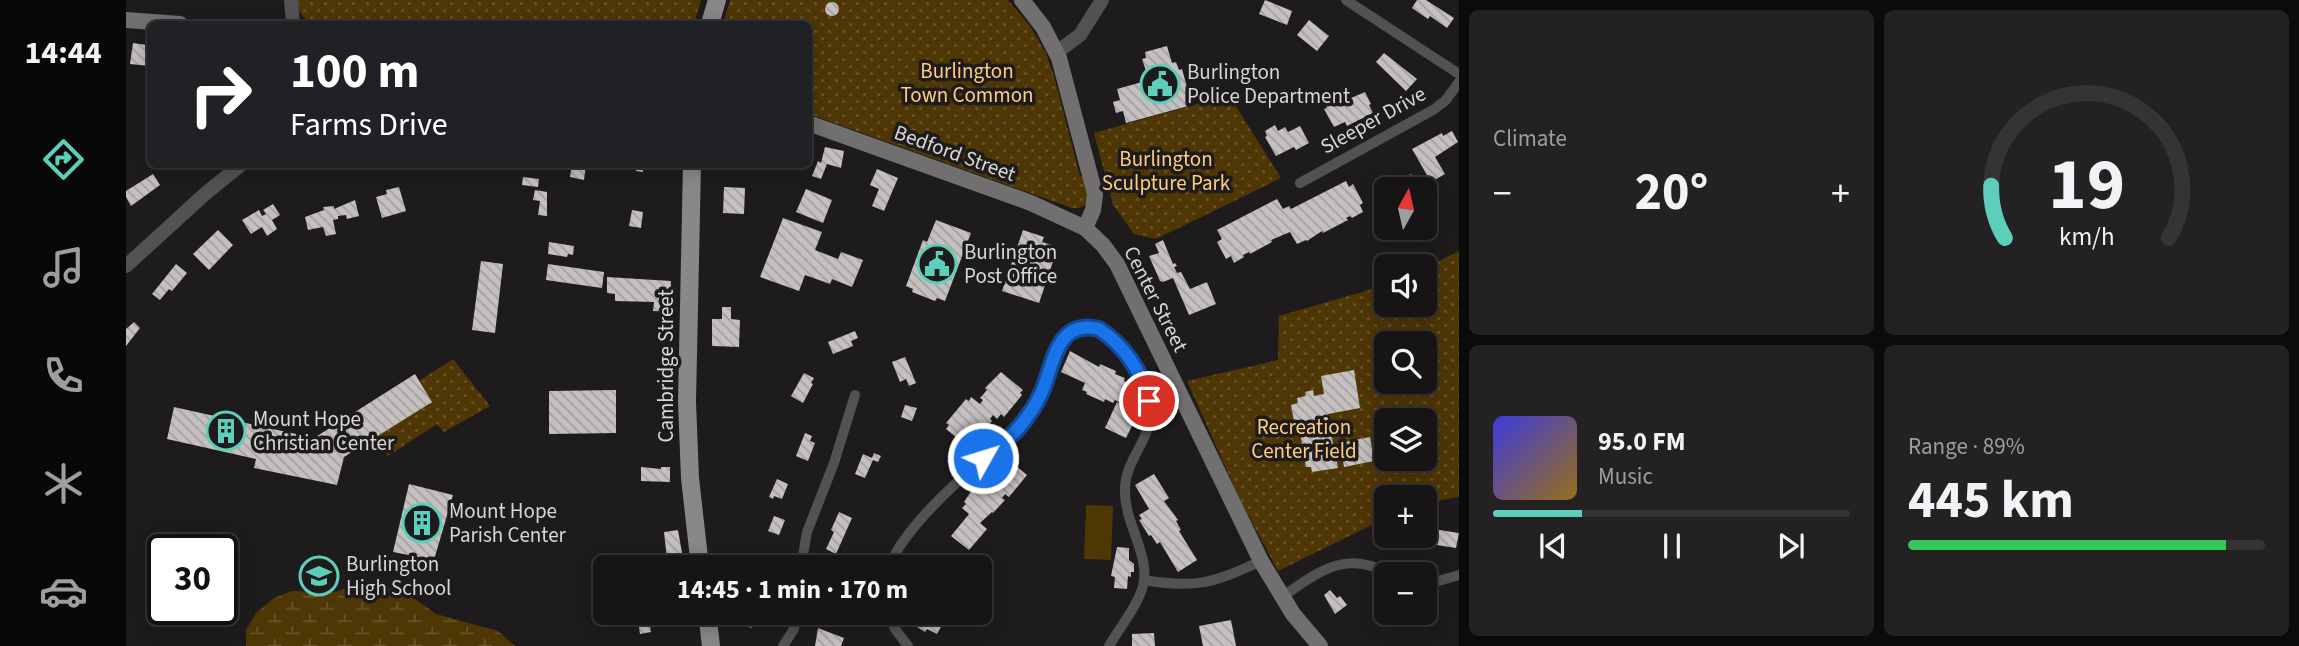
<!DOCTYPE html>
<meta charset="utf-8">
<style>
:root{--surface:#161415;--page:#232122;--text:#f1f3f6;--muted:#9e9ea0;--line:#353334;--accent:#5cceba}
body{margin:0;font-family:"Source Sans 3",sans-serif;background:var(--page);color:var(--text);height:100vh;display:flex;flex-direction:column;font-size:26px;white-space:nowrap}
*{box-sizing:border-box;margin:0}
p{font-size:23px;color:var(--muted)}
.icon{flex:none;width:38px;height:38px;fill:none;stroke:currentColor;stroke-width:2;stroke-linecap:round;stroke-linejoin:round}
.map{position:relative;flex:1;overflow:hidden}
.details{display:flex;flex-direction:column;gap:10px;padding:10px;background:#0c0b0c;width:840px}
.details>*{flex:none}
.top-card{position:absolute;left:21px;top:21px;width:665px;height:147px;border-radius:10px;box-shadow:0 4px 18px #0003,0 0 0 2px var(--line);background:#202124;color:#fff;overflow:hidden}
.needle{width:46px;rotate:8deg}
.controls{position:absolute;left:1248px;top:177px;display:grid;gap:14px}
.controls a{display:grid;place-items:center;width:63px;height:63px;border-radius:10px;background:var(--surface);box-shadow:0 4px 18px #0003,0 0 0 2px var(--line);font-size:35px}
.speed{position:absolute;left:21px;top:534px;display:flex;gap:14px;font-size:35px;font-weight:700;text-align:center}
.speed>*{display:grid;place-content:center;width:91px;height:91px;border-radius:50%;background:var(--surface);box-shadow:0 4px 18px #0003,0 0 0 2px var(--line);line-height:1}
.speed .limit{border:4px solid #111;border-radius:10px;background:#fff;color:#111}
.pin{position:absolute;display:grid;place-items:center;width:60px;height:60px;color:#fff;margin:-30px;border:4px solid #fff;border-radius:50%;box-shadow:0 2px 7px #0007}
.me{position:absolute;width:77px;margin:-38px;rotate:51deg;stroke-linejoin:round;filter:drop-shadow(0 0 5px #0008)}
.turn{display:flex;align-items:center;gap:24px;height:147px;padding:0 28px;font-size:32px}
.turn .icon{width:91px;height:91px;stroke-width:2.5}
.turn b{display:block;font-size:49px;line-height:60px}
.big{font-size:52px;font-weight:700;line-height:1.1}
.details .widget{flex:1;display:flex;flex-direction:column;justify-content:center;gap:10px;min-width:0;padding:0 24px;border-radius:10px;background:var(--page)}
.details .dial{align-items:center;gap:0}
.dial svg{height:182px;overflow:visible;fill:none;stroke:var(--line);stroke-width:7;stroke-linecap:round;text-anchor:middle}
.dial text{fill:var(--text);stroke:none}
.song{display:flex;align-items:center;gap:21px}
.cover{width:84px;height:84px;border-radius:10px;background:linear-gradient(135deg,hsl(240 70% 55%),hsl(40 70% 35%))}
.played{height:7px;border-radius:4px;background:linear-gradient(90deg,var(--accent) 25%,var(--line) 25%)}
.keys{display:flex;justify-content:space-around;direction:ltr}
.heat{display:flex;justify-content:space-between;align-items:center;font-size:38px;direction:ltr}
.charge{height:10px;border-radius:5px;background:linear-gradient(90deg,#34c759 89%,var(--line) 0)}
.details .tiles{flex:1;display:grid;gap:10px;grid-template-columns:repeat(2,1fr)}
.trip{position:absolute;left:467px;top:555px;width:399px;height:70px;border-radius:10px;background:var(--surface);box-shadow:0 4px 18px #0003,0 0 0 2px var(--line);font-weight:700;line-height:70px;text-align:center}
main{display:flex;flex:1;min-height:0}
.menu{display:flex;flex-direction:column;width:126px;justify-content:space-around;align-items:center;background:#090808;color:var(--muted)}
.menu .icon{width:49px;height:49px}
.menu .on{color:var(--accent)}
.menu b{font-size:32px;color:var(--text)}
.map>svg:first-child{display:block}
.grass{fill:#4f3605}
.wetland{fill:url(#wetland-marsh)}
.park{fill:url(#park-dots);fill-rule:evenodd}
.building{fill:url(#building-back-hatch)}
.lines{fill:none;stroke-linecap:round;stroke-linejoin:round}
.minor{stroke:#535152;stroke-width:10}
.tertiary{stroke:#535152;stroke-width:14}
.secondary{stroke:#726f71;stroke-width:16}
.primary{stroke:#898789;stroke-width:18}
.route-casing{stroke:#114b97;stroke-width:18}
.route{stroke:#1a73e8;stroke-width:12}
.labels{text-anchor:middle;stroke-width:7;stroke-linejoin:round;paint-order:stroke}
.park-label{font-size:21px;fill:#ffcd7e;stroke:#1e1b1c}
.poi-label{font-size:21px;fill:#d8d6d6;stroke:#1e1b1c;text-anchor:start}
.street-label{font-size:21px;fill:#d8d6d6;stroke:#1e1b1c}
</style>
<main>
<nav class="menu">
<b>14:44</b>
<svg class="icon on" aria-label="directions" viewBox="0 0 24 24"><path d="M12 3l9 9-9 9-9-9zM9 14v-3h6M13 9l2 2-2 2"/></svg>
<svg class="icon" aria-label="music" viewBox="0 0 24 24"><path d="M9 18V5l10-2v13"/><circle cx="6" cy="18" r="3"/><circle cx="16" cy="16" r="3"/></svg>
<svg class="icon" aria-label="phone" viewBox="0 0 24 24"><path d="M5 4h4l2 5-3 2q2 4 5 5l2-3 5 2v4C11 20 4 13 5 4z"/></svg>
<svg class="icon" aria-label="climate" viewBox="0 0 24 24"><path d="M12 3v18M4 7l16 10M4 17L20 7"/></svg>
<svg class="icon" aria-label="car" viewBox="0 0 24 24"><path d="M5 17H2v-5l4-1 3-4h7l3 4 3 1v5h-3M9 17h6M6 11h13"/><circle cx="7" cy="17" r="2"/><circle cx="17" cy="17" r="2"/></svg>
</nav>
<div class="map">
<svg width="1333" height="646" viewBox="0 0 1333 646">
<defs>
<pattern id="wetland-marsh" width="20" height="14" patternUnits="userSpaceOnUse" patternTransform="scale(1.75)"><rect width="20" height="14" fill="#4f3605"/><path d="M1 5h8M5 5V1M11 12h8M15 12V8" fill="none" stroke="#685229"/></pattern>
<pattern id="park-dots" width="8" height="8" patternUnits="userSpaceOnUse" patternTransform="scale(1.75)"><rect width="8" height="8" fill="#4f3605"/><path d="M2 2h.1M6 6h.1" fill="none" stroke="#685229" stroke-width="1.8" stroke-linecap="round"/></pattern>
<pattern id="building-back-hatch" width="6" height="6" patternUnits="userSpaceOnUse" patternTransform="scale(1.75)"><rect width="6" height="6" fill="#c4c0bf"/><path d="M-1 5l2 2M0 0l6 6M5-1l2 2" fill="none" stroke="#a3a09f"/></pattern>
</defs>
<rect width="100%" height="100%" fill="#1e1b1c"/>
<path class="grass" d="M960,505l27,1 -2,54 -27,-1z"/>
<path class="wetland" d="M250,583l39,16 21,15 62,17 17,15h-269v-16l10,-17 18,-15 18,-7 43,1 22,-8z"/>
<g class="park">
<path d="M171,0h404l-7,24h-360c-23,-2 -33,1 -37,-24z"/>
<path d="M604,0h278l22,26 16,27 8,23 26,100h3l5,16 -2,12 -6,4h-8l-263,-94 -1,-90h-85z"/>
<path d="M1103,95l52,83 -125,61 -22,-5 -21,-29 -19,-72z"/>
<path d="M1333,251v246l-34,6 -1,-6h-38v21l-108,53 -36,-67 -55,-123 91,-21 1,-44 107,-31v19h38l1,-36zM1260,343h38v39h-38zM1260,420h38v38h-38z"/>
<path d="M327,359l37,47 -46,26 -7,-8 -49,32 -16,-17 59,-38 -12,-20z"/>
</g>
<g class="building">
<path d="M1139,0l27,11 -5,14 -28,-11z"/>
<path d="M1291,0h9l28,18 -7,10 -17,-12 -2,3 -16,-11z"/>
<circle cx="706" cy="9" r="7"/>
<path d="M1183,20l20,16 -12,15 -20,-16z"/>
<path d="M7,43l14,2v4l3,1v16l-20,-2z"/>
<path d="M1041,46l5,17 4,-1 3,8 3,-1 10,36 -66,18 -3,-12 -7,2 -3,-11 7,-2 -3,-11 36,-10 -2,-6 -4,1 -5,-15 4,-1 -1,-6z"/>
<path d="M1258,53l33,26 -11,12 -30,-29z"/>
<path d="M1208,90l9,16 9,-5 -1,-3 14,-6 6,12 -2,1 4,8 -26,13 -2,-4 -11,5 -10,-18 3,-1 -6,-12z"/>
<path d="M1149,125l3,6 7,-4 3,5 12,-6 9,17 -13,7 -2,-3 -18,9 -11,-19 2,-1 -2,-5z"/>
<path d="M1326,131l6,11 -23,15 10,17 -14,8 -19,-33 30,-16 1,3z"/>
<path d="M699,147l19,4 -3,17 -14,-4 -6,15 -9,-3 6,-15 3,2z"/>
<path d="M446,164h14l-2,16 -14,-3z"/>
<path d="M499,164h42l-1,6 -23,-3v5l-7,-1v-3z"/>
<path d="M751,169l21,9 -14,33 -12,-5 7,-17 -9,-4z"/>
<path d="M27,174l7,11 -29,21 -5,-9v-6z"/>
<path d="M1285,174l6,11 -11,4 -5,-9z"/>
<path d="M397,177l16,2 -1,8 -16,-2z"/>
<path d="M1220,181l3,6 4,-3 10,19 -3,2 3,7 -11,6 -2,-2 -4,2 2,2 -25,13 -1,-2 -15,10 -1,-1 -9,4 -7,-12 -19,8 1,2 -22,12 -1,-2 -6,3 1,2 -10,6 -3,-7 -5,3 -9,-17 5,-3 -5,-9 60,-31 6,10 6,-3 2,3z"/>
<path d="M273,187l7,24 -24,7 -6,-21 11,-3 -1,-4z"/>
<path d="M598,187l21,1 -1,26 -21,-1z"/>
<path d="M680,189l26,11 -9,23 -27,-11z"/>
<path d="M409,190l12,2v24l-9,-1 2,-14 -7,-1z"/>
<path d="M229,200l4,16 -12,3 -1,-4 -8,1v3l-5,1 3,14 -10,2 -3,-9 -15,3 -3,-13 19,-7 -1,-3 11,-1v3z"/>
<path d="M147,204l7,11 -8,5 5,9 -10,7 -5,-9 -11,7 -9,-14 17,-10 3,6 4,-2 -3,-4z"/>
<path d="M506,210l11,2 -2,16 -12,-2z"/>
<path d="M657,218l39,14 -7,18 23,9 3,-7 22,8 -11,27 -20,-8 -2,5 -25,-9 -6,16 -39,-14z"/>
<path d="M810,220l35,13 -26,68 -8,-3 -2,3 -23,-9 1,-3 -7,-3 17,-46 4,2z"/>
<path d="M92,230l15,15 -24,25 -16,-16z"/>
<path d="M897,230l21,7 -2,5 16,5 -19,56 -37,-12z"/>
<path d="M1037,240l10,24 2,-1 2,3 -3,1 3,6 4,-1 9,17 17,-7 9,22 -27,11 -16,-37 -10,4 -3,-1 -11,-25 10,-3 -4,-9z"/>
<path d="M423,242l25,4 -1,9 -5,-1 -1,3 -19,-3z"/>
<path d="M355,261l22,3 -8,69 -23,-3z"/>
<path d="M50,264l11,9 -15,18 -3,-2 -9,11 -8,-6z"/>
<path d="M422,264l56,8 -2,16 -56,-8z"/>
<path d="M481,277l64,4 -1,31 -17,-1 1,-9 -39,-1v-7l-8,-1z"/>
<path d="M596,307h9v12l9,1 -1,27 -27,-1v-27h10z"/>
<path d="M8,322l6,6 -14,18v-17z"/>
<path d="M729,331l3,7 -7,3 2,5 -20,8 -5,-12z"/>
<path d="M944,351l29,16 1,-3 16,7 -1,3 10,4 -1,3 4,2 -9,19 -4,-2 -2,3 -8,-4 -1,3 -18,-8 1,-2 -5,-2 3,-7 -24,-11z"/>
<path d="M779,357l11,26 -7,3 -3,-7 -6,3 -8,-20z"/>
<path d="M1228,370l6,38 -32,6 6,36 7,-1 -1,-6 30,-6 4,24 -30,6 -2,-12 -6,1 2,12 -26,4 -1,-5h-5l-8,-46h-4l-3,-16 7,-2 -1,-5 9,-2 -1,-4 8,-2 1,6 10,-2 -3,-18z"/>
<path d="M875,372l22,18 -3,3 2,2 -18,22 -3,-3 -4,5 -4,-4 -3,4 2,2 -19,23 -2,-3 -4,5 -21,-17 3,-4 -3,-2 20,-24 3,2 2,-4 9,7 3,-4 -3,-2 7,-8 -2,-2z"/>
<path d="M678,373l10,5 -3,5 2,1 -10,19 -12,-7z"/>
<path d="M289,374l17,28 -88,55 -7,28 -83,-17 2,-9 -89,-20 7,-32 140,31z"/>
<path d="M490,390v43l-67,1v-43z"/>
<path d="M991,402l22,10 -13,26 -21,-10z"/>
<path d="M779,405l12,3 -5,13 -11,-4z"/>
<path d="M679,433l7,3 -2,5 5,2 -7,18 -12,-5z"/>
<path d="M748,453l7,3 -3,6 -5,-2 -8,18 -10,-4 8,-20 9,4z"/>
<path d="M883,460l18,15 -18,22 -4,-3 -3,4 3,2 -12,13 -1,-1 -12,11 7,6 -18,21 -18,-14 18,-22 -7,-6 4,-4 -2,-2 16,-24 2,2 3,-4 6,6z"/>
<path d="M515,467l20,2v-2h9v15l-29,-1z"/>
<path d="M1028,474l15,24 -5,3 14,19 -2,1 5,9 -2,1 18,29 -19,12 -18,-30 -3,2 -6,-9 -2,1 -10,-16 3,-1 -3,-4 10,-6 -14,-24z"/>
<path d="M651,479l11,5 -6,15 -8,-3 -1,3 -4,-2z"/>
<path d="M283,484l44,11 -19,65 -41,-8z"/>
<path d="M713,512l13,6 -16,36 -10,-5 8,-17 -3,-2z"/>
<path d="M648,516l11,4 -6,15 -11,-4z"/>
<path d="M1260,525v11h5l1,2 -18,2 -1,-14z"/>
<path d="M1307,529l26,4 -3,15 -26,-4z"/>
<path d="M552,530l4,23h-2l2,14h-17v-8h2l-3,-27z"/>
<path d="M991,547l12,1v12l5,4v8h-3v5l-3,-1 -1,13 -13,-1 1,-11 -4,-1z"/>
<path d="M787,558l20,9h-27z"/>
<path d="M1204,590l7,8 3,-2 7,9 -12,9 -11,-19z"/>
<path d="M627,612h20v1l-5,2 2,5 -20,8 -5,-12z"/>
<path d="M791,612h23l7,4 -10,18 -10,-5 -2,3 -14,-9z"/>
<path d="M523,620l2,12 -11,2 -2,-13z"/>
<path d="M1105,620l5,26h-33l-4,-20z"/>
<path d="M692,628l26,10 -3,8h-26z"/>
<path d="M1028,633l1,13h-23v-12z"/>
</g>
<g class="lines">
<g class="minor">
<path d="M1220,0l113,74"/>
<path d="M1174,183l133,-73 13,-10 13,-18"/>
<path d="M675,567l6,-35 27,-69 21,-68"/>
<path d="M763,567c14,-37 64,-82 94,-108 14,-13 31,-24 43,-40 7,-9 14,-21 18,-32 10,-27 14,-68 55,-58 30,18 60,62 49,99 -7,21 -22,37 -23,59 -2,36 26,67 18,99 -6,21 -23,41 -34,60"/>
<path d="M1018,580c53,9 69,3 117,-19"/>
<path d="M1298,585l35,-10"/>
<path d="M1156,597c36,-25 64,-48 107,-23"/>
<path d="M762,612l7,17 13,17"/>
<path d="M657,646l11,-17 2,-17"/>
</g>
<g class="tertiary">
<path d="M165,0l2,24"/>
<path d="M931,52l23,-17 22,-35"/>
<path d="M0,266l80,-73 36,-29"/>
</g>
<g class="secondary">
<path d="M896,0l21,27 16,31 36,136 -2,16 -8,18 18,17 14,19 144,297 32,53 27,32"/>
<path d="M0,20l54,4"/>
<path d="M682,123l223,80 54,25"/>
</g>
<g class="primary">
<path d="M584,24l7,-24"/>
<path d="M566,164l-5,238 3,76 10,89"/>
<path d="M581,612l4,34"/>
</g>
</g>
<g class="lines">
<defs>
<path id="route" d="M857,458c16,-12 33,-24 44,-41 6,-8 12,-18 16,-28 11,-27 14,-70 56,-60 25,16 43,43 50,72"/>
</defs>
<use href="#route" class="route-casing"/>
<use href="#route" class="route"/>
</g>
<defs>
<symbol id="civic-ring" viewBox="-11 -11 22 22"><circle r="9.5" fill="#1e1b1c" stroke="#5cceba" stroke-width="1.5"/><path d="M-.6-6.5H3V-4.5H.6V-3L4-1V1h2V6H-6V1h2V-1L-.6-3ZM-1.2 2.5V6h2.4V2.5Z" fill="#5cceba"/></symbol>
<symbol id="building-ring" viewBox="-11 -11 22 22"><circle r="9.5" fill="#1e1b1c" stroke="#5cceba" stroke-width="1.5"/><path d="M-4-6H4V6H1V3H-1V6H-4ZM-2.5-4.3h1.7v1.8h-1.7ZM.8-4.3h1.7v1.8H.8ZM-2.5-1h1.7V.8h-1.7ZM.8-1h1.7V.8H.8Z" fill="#5cceba"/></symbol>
<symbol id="school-ring" viewBox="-11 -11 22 22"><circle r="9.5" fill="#1e1b1c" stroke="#5cceba" stroke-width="1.5"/><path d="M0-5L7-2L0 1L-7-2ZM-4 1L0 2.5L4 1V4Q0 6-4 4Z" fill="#5cceba"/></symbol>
</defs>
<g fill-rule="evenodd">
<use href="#civic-ring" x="1012" y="62" width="44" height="44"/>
<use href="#civic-ring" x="789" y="242" width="44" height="44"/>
<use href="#building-ring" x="78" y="409" width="44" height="44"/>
<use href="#building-ring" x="274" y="501" width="44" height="44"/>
<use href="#school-ring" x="171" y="554" width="44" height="44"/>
</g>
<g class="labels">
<g class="park-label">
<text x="841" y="78">Burlington<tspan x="841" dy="24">Town Common</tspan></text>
<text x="1040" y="166">Burlington<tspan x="1040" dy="24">Sculpture Park</tspan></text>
<text x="1178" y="434">Recreation<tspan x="1178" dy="24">Center Field</tspan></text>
</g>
<g class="poi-label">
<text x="1061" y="79">Burlington<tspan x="1061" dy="24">Police Department</tspan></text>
<text x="838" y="259">Burlington<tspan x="838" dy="24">Post Office</tspan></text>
<text x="127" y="426">Mount Hope<tspan x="127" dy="24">Christian Center</tspan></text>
<text x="323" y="518">Mount Hope<tspan x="323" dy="24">Parish Center</tspan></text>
<text x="220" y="571">Burlington<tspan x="220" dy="24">High School</tspan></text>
</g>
<g class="street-label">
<text transform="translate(1247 120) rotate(-29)" y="7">Sleeper Drive</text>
<text transform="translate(829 153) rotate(20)" y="7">Bedford Street</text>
<text transform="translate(1030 299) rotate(63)" y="7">Center Street</text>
<text transform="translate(540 366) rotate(-90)" y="7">Cambridge Street</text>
</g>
</g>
</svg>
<div class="controls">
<a><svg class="needle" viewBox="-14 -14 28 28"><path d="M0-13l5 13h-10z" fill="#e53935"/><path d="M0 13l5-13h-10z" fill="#9e9ea0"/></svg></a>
<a><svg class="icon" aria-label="sound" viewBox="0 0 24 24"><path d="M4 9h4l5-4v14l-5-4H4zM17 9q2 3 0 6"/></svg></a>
<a><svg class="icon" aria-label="search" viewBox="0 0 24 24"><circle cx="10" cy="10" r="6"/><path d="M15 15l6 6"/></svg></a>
<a><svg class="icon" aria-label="layers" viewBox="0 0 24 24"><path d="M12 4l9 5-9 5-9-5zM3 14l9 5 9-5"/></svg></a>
<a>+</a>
<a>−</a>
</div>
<div class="speed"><div class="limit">30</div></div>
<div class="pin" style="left:1023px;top:401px;background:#d93025"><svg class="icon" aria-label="arrive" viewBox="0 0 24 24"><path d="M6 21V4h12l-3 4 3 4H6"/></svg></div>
<svg class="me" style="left:857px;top:458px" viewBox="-20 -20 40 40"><circle r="17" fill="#1a73e8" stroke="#fff" stroke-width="3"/><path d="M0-11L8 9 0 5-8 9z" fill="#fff"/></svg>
<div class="trip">14:45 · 1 min · 170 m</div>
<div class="top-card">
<div class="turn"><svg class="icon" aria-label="right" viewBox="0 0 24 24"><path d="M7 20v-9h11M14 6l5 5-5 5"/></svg><div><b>100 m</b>Farms Drive</div></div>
</div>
</div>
<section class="details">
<div class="tiles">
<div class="widget"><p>Climate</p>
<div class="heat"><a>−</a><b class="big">20°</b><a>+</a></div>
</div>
<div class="widget dial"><svg viewBox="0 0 100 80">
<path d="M14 69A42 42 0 1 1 86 69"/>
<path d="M14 69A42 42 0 0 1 8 46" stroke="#5cceba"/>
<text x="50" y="56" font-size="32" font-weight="700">19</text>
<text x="50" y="72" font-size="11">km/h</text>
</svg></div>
<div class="widget">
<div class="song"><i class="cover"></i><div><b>95.0 FM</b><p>Music</p></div></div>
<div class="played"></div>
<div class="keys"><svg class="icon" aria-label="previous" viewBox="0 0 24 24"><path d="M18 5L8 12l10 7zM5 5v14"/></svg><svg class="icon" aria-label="pause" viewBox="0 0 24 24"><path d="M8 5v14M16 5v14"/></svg><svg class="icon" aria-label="next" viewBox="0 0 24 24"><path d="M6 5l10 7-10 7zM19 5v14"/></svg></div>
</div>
<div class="widget"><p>Range · 89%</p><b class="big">445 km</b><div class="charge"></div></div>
</div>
</section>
</main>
